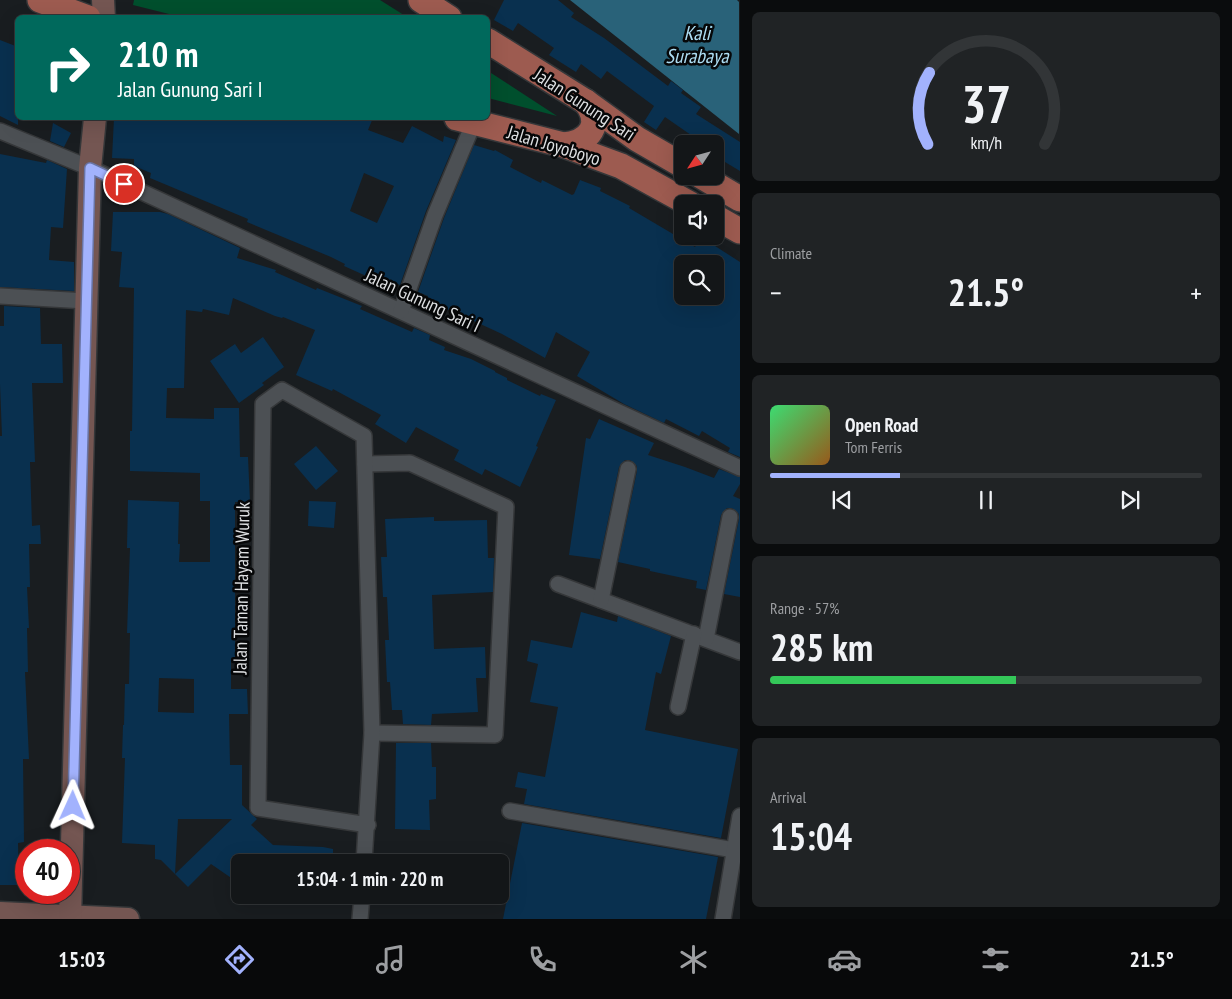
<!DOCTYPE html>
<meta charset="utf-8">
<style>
:root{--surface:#131618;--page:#202325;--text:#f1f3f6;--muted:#9d9fa2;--line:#323537;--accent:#a2b2fd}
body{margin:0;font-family:"PT Sans Narrow",sans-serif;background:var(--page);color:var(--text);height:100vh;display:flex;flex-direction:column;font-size:19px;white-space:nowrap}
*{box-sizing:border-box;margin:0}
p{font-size:16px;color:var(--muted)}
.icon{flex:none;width:28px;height:28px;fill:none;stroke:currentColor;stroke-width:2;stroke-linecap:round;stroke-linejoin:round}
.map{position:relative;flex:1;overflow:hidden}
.sheet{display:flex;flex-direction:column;gap:12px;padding:12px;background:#0a0c0d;width:492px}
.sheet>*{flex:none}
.top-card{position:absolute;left:15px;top:15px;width:475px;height:105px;border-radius:8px;box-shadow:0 5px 20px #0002,0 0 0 1px var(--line);background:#00695c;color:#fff;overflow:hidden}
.needle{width:32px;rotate:234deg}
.controls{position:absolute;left:674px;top:135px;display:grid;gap:10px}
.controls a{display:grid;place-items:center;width:50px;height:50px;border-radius:8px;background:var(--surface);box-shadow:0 5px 20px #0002,0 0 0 1px var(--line);font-size:25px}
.speed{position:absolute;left:15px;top:839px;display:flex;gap:10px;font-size:25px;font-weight:700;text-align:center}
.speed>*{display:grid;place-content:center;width:65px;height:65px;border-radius:50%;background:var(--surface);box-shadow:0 5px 20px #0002,0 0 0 1px var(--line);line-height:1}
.speed .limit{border:8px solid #d22;background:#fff;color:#111}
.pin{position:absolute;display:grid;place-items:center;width:42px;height:42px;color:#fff;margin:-21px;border:2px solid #fff;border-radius:50%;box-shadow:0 1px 5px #0007}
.me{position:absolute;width:55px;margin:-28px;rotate:1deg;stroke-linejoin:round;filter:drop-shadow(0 0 4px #0008)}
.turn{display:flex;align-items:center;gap:18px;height:105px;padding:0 20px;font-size:22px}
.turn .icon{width:65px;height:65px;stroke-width:2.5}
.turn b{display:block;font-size:35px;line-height:42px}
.big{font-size:38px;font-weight:800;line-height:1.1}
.sheet .card{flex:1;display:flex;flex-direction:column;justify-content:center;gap:8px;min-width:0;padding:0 18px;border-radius:8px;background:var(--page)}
.sheet .dial{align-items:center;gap:0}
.dial svg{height:130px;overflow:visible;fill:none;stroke:var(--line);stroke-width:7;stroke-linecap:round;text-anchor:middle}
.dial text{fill:var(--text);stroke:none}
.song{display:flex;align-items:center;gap:15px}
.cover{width:60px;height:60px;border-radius:8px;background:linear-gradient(135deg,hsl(140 70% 55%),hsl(30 70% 35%))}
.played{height:5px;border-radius:2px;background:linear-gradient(90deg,var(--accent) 30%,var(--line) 30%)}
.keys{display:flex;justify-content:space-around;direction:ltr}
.heat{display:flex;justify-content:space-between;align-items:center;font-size:28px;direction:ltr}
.charge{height:8px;border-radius:4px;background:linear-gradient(90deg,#34c759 57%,var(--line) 0)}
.trip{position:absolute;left:231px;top:854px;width:278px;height:50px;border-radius:8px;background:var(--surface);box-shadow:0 5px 20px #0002,0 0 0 1px var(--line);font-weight:800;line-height:50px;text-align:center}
.dock{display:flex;height:80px;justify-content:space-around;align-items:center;background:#08090a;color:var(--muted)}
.dock .icon{width:35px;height:35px}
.dock .selected{color:var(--accent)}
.dock b{font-size:22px;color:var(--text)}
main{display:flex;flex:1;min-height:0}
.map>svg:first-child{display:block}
.green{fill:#004f2d}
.water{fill:#296279}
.building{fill:#09304f;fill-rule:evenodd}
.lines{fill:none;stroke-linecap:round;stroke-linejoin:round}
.street-casing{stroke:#353739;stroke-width:18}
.secondary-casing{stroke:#353739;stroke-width:25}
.primary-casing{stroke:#353739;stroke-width:28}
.street{stroke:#4c5054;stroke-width:15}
.secondary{stroke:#745652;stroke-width:22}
.primary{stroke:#9d5b50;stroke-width:25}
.route-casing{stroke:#6974a4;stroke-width:12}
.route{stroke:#a2b2fd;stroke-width:9}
.labels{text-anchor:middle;stroke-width:5;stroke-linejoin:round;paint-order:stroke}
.street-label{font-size:19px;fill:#dddfe1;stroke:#060708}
.water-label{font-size:20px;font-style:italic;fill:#adddf3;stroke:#060708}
</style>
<main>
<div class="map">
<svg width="740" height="919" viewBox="0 0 740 919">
<rect width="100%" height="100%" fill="#191d20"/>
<g class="green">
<path d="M134,0h246l27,17h-226l-48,-12z"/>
<path d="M488,71l69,45 -69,-18z"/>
</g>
<path class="water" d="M570,0h167l2,2v132z"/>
<g class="building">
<path d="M504,0h54l16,13 -3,4 33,21 64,48 3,-5 12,9 -2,3 20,14 -5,7 44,28v29l-25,-15v-12h-11l-39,-27 -9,13 -12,-8 10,-16 -47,-35 -6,8 -20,-15 -5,8 -27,-17 5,-7 -36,-25 -5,8 -19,-11z"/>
<path d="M0,40l18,7v78l-18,-9z"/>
<path d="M114,118h259l-5,12 35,13 9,-17 31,16 1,-6 12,4 -30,71 -26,74 -20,-9 -2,3 -4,-1 -1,1 -29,-13 1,-2 -14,-7 -84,-35 1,-3 -98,-41 1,-5 -17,-7v-7l-22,-1zM364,173l30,13 -17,37 -27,-12z"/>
<path d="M53,123l18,10 -7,14 -14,-6z"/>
<path d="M474,145l20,6 1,-1 18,10 -3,7 31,16 1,-3 30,15 2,-1 6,-14 21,8 -1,3 30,15 -1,2 66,39 6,-10 39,25v195l-12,-5 2,-4 -28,-17 -3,5 -33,-17 -2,4 -40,-19 -47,-28 13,-24 -34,-20 -11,26 -43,-24 -39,-18 -21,-9 -1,3 -16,-7 3,-7 -10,-4 26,-74zM682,264h33v32h-33z"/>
<path d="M0,154l46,9 1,-3 20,9 -4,59 -12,-1 -2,33 25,2v29l-74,-4z"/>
<path d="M113,212h47l8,2 72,34 -3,10 39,12 -1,2 41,18 1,-2 45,18 -2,3 52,23 2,-4 16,7 -1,5 16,7 -1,3 27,9 24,12v1l12,6v2l33,16 1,-2 15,6 -20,46 2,1 -18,40 -35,-18 -3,6 -28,-15 5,-10 -43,-23 -10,16 -31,-19 6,-9 -48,-26 -1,2 -36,-16 19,-45 -32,-13 -1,1 -7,-2 -42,-18 -4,17 -26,-6 -1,3 -16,-2 -2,78h-17l-1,30 48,1v-11h25l1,49h8l2,45h-15v156h-4v31h16l1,25h-19l1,51h12v40l15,14 -6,6 22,20 50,2 10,2v13h-93v22l-29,-20 -23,23 -27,-27 -6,-1v-14l-33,-2 3,-85h-3l1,-33h1l1,-41h4l1,-51h-3l3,-85h-3l1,-48 51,2 -1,42h2l-1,18h31v-61h-10v-28l-70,-2v-40h2l2,-143 -15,-1 3,-35 -11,-1zM159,678l35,1v34l-36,-1zM178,819h54l-57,55z"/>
<path d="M4,306l36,2 1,36h21l1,39h-31l3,79h-5l2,64 8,-1 1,19h-12l1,43h-3l2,41h-2l1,44h-3l4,87h-6l1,83 -6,1 1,42h-19v-449h2l-2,-52v-58h4z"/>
<path d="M263,337l21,30 -22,16 2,2 -25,18 -29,-42 25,-17 6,9z"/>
<path d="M599,419l55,24 -6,12 37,12 29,11 5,-9 21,8v7l-7,12 7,3v98l-16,-3 15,-75v-5l-7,-6h-5l-6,7 -15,75 -10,-2 1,-7 -47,-10v-2l-32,-7 19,-91v-5l-7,-6h-5l-6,7 -19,92 -31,-4 17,-117 4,1z"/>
<path d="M316,446l22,25 -22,19 -22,-26z"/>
<path d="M309,501l27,1 -2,26 -26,-2z"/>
<path d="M434,517v4l53,-1 1,38h6l-1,34 -61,3 2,54 51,-2 1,31h-10l2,34 -46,2 -1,11 -28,-1 -1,-14h-10l-2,-28h-3l-2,-42h4l-2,-43h-4l-2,-40h6l-2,-38z"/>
<path d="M581,612l36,10 1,-6 53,20 -10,38 -5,-2 -11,58 93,19 -17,89 -197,-34 3,-15 -12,-2 3,-15 27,5 13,-70 -28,-5 8,-38 -11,-3 4,-21 41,8z"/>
<path d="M396,743h35l1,24h4v32l-7,1 1,30 -35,-1z"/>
<path d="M522,823l196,34 -12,62h-203z"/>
</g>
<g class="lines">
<defs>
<g id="street">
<path d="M0,131l90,37 650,300"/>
<path d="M0,296l86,5"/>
<path d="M401,311l34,-96 39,-93"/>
<path d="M365,464l45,-1 96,44 -11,228 -123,-2"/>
<path d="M558,584l182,68"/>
<path d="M601,600l27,-131"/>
<path d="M706,639l24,-122"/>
<path d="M678,707l16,-73"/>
<path d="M510,811l224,39"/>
<path d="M364,862l8,-129 -8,-297 -82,-46 -19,14 -5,404 110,17"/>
<path d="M360,919l2,-24"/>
<path d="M723,919l17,-103"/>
</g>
<g id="secondary">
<path d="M103,0l1,18"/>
<path d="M0,913l128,6"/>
<path d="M70,919l20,-751 5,-50"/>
</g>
<g id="primary">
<path d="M40,0l48,18"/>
<path d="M421,0l28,18"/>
<path d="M488,41l98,61 51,37 45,26"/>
<path d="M457,118l107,27 57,21 69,38"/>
<path d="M564,145c26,-3 39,-21 22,-43"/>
<path d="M701,176l39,23"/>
<path d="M715,217l25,14"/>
</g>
</defs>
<use href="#street" class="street-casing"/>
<use href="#secondary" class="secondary-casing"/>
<use href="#primary" class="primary-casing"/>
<use href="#street" class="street"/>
<use href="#secondary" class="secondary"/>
<use href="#primary" class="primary"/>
</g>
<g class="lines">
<defs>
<path id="route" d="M73,806l17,-638 34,16"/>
</defs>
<use href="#route" class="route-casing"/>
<use href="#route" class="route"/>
</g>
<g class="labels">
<g class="street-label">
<text transform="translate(585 104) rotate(33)" y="7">Jalan Gunung Sari</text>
<text transform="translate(554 145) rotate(17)" y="7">Jalan Joyoboyo</text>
<text transform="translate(423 300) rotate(25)" y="7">Jalan Gunung Sari I</text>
<text transform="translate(241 588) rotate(-89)" y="7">Jalan Taman Hayam Wuruk</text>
</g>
<g class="water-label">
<text x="697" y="40">Kali<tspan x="697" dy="23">Surabaya</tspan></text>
</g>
</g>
</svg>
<div class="controls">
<a><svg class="needle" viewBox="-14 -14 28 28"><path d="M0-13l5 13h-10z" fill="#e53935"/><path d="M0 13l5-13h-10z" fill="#9d9fa2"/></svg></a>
<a><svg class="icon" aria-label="sound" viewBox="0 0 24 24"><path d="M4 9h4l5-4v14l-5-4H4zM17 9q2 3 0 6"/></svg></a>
<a><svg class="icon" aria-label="search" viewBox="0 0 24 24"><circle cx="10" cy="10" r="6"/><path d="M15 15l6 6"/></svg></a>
</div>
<div class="speed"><div class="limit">40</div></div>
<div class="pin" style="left:124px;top:184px;background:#d93025"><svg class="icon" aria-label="arrive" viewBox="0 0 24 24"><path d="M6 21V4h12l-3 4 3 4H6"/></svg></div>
<svg class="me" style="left:73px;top:806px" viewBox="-20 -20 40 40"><path d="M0-17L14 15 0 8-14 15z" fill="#a2b2fd" stroke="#fff" stroke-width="4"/></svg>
<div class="trip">15:04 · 1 min · 220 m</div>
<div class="top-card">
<div class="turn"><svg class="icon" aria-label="right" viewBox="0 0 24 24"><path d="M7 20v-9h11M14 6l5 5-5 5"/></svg><div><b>210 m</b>Jalan Gunung Sari I</div></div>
</div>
</div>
<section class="sheet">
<div class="card dial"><svg viewBox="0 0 100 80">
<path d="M14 69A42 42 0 1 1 86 69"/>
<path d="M14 69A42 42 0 0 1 15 25" stroke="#a2b2fd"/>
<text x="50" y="56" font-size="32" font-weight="700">37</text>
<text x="50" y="72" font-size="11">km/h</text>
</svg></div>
<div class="card"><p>Climate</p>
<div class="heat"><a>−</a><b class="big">21.5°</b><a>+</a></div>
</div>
<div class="card">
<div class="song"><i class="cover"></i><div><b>Open Road</b><p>Tom Ferris</p></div></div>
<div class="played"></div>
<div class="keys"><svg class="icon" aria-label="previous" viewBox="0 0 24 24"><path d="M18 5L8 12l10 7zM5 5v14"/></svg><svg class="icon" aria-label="pause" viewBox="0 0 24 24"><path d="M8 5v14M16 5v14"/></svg><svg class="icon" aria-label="next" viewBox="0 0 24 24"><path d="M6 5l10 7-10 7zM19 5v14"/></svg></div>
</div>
<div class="card"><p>Range · 57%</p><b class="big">285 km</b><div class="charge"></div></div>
<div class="card"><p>Arrival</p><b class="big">15:04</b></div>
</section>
</main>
<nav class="dock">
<b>15:03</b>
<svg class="icon selected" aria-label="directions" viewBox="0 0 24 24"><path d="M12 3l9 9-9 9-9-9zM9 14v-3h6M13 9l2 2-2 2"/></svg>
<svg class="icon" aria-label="music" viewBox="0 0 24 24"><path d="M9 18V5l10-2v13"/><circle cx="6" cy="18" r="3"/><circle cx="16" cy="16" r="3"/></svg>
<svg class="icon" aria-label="phone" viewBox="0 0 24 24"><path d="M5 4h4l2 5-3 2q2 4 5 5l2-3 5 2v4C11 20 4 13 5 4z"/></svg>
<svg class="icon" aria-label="climate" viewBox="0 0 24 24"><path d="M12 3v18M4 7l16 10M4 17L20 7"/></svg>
<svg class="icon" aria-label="car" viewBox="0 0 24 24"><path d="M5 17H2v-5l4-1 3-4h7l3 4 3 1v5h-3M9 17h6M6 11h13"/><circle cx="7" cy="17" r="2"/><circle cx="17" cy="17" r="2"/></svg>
<svg class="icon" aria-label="filters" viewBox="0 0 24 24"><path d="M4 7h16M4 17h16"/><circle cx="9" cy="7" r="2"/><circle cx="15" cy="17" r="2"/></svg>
<b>21.5°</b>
</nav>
